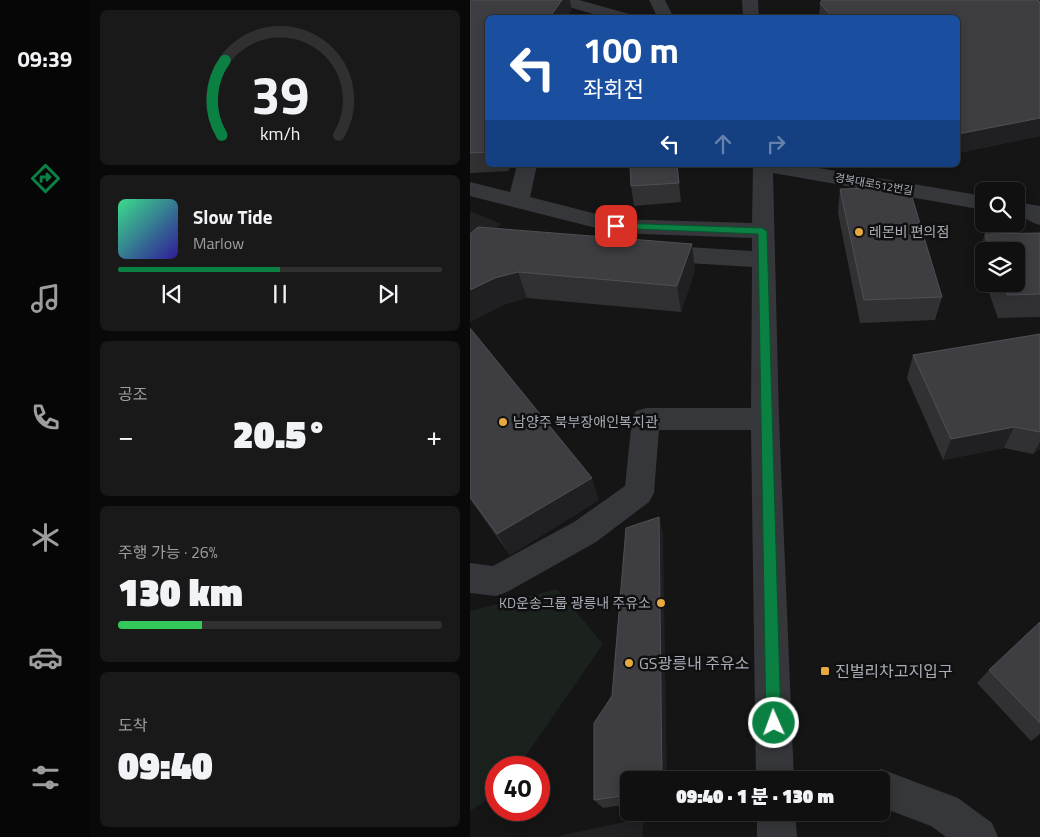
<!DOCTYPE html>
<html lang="ko">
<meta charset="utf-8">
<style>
:root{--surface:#101010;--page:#191919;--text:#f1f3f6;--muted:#9c9d9f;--line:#303030;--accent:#0b8043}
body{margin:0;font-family:"Titillium Web","Noto Sans KR",sans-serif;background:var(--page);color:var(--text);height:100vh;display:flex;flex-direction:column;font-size:19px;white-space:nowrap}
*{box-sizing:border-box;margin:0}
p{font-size:16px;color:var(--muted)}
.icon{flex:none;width:28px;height:28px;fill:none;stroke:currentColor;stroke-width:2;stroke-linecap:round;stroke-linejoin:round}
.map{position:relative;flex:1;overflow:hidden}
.details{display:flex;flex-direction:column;gap:10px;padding:10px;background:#090909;width:380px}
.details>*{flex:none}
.banner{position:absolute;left:15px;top:15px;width:475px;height:152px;border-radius:8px;box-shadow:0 2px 12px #0003,0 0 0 1px var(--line);background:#1a4fa0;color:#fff;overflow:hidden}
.controls{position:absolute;left:505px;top:182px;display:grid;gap:10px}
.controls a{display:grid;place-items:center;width:50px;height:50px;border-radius:8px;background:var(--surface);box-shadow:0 2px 12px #0003,0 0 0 1px var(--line);font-size:25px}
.speed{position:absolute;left:15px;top:756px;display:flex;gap:10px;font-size:25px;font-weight:700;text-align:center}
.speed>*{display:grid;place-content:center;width:65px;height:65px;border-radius:50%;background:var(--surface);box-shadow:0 2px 12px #0003,0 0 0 1px var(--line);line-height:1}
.speed .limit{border:8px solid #d22;background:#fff;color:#111}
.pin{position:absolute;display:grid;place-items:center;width:42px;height:42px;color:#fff;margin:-21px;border-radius:10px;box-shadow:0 2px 8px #0006}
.me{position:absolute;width:55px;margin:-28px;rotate:358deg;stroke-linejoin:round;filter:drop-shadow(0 0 4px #0008)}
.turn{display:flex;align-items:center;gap:18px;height:105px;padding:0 15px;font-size:22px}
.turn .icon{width:65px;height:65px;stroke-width:2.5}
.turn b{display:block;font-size:35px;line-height:42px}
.lanes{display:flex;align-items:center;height:48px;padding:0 15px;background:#0003;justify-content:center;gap:25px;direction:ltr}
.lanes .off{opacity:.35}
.big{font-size:38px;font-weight:800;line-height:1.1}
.details .card{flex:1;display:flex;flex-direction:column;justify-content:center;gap:8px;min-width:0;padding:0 18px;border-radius:8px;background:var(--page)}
.details .dial{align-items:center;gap:0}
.dial svg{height:130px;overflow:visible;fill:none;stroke:var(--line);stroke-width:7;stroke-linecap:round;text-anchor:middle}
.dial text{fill:var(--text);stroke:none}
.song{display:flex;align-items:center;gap:15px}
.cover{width:60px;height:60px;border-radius:8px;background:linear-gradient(135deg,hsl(150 70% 55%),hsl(250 70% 35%))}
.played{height:5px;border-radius:2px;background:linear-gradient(90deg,var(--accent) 50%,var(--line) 50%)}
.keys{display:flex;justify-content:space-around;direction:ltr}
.heat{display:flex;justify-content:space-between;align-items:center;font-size:28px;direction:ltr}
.charge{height:8px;border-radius:4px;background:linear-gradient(90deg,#34c759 26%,var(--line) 0)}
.trip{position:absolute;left:150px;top:771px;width:270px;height:50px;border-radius:8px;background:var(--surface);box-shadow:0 2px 12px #0003,0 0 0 1px var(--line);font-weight:800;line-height:50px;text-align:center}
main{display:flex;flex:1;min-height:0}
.tabs{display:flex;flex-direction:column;width:90px;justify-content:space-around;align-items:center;background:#060606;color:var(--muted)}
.tabs .icon{width:35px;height:35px}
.tabs .selected{color:var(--accent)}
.tabs b{font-size:22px;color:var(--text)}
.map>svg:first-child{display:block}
.built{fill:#212123}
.green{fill:#1b211c}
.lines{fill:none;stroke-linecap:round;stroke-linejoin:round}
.minor{fill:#36373b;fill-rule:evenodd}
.wall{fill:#313134}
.shaded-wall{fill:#202022}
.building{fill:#3e3e42;stroke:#4e5054}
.route{fill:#0b8043;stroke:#07532c}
.poi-dot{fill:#e5a93f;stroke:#101011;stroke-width:2}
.labels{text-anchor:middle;stroke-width:5;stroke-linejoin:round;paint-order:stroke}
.far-street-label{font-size:11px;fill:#a8acb6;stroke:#101011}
.poi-label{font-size:14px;fill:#a8acb6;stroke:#101011;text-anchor:start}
.near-poi-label{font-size:16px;fill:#a8acb6;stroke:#101011;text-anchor:start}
</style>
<main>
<nav class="tabs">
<b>09:39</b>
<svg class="icon selected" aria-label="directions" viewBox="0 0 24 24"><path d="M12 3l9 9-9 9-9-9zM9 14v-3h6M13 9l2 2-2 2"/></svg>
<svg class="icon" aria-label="music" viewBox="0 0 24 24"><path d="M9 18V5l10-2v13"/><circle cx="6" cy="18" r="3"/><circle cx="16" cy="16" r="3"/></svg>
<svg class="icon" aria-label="phone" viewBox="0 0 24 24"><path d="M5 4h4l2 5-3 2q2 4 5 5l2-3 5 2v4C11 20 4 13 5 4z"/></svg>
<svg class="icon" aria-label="climate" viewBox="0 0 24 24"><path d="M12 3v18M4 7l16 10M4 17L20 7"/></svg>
<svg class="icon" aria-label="car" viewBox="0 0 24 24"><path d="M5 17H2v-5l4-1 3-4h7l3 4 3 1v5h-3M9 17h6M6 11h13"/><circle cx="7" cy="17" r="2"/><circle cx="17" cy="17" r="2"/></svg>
<svg class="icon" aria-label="filters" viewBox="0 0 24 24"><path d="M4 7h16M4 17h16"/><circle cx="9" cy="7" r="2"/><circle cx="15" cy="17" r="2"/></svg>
</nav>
<section class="details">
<div class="card dial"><svg viewBox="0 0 100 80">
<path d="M14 69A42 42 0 1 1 86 69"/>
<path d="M14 69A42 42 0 0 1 16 23" stroke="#0b8043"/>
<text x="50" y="56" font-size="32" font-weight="700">39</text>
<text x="50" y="72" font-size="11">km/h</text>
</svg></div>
<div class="card">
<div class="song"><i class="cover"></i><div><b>Slow Tide</b><p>Marlow</p></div></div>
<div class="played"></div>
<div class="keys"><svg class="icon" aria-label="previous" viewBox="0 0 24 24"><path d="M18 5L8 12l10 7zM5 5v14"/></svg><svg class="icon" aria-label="pause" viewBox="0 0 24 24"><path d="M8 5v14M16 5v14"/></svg><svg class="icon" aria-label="next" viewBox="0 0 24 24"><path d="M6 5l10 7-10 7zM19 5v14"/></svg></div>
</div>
<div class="card"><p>공조</p>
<div class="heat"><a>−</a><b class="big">20.5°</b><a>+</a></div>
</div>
<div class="card"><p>주행 가능 · 26%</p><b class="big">130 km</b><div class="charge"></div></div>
<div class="card"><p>도착</p><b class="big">09:40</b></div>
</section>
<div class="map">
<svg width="570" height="837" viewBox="0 0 570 837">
<rect width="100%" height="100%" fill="#151516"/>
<g class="built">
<path d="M0,211l31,13 -31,27z"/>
<path d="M174,818l-2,19h-83l3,-2z"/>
</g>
<path class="green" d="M87,589l46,55 -85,123 -22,1v27l-26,16v-200z"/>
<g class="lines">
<g class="minor">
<path d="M83,0h26l54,15 2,3h-28l-52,-15z"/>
<path d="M179,0h16l9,18h-16z"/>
<path d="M272,0h16l1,18h-16z"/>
<path d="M47,165h20l-7,32 86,22 136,4 1,-58h48l183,31v14l-211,-37 6,246 15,361h-38l-5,-350h-92l-5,63 -5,9 -53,40 -89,50 -11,4 -26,-3v-30l23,3 81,-44 51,-36 7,-67 4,-8 10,-3h105l1,-141 -97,-6 -8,-3 -3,-5 3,-5 8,-3 97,6v-13l-136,-5 -146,-37v-14l40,10z"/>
<path d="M546,202l24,4v19c-9,-2 -14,-8 -24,-9z"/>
<path d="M411,769l77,29 34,25 6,14h-52l-15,-11 -50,-19v-27h-16l3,-5z"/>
<path d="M287,812h38l2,25h-40z"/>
</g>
</g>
<g class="wall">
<path d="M0,0l102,10 -84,8v147h22l-1,6 -39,2z"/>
<path d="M570,2v134l-82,17v-135h-139l1,-15z"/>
<path d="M209,183l2,19 -47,4 -3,-20z"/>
<path d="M370,189l102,108 -7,23 -75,3 -22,-110z"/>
<path d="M570,233v84l-42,1 -12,-34h30v-33h-32v26l-7,-19 8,-24z"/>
<path d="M0,234l225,36 -14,42 -154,-14 -22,6 -35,18z"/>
<path d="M0,328l129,172 -89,55 -40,-56z"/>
<path d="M570,334v115l-7,5 -29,-6 -61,12 -36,-82 6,-23z"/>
<path d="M189,517l4,19 -34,244v24l-26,4 -9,-8 18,-104z"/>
<path d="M570,622v112l-9,7 -54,-58 12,-13z"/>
</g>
<g class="shaded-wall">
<path d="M92,0h8l2,10 -5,8h-18z"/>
<path d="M570,118v18l-82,17v-19z"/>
<path d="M38,165h2l-1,6z"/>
<path d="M222,244l3,26 -14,42 -4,-26z"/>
<path d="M48,272l9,26 -22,6 -35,18v-32l25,-12z"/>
<path d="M544,427l-10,21 -61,12 8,-21z"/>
<path d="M570,442v7l-7,5z"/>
<path d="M122,478l7,22 -89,55 -13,-21z"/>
<path d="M189,517l4,19 4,244h-5z"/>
</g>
<g class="building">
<path d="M0,0h92l-13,18h-61v134l-18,1z"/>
<path d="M352,0h216l2,2v116l-82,16v-116h-125l-13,-15z"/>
<path d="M160,165h47l2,18 -48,3z"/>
<path d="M439,187l33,110 -78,3 -24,-111z"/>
<path d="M8,227l214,17 -15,42 -159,-14 -23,6 -25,12v-56z"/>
<path d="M570,233v61l-33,1 -4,-11h13v-33h-25l-6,-17z"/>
<path d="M0,328l122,150 -95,56 -27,-37z"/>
<path d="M570,334v98l-26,-5 -63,12 -38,-84z"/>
<path d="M189,517l3,263h-33v15l-35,5v-77l18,-27 14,-168z"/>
<path d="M570,622v101l-51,-53z"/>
</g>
<path class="route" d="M146,223l146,5 5,3 14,492 -2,5 -5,3 -5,-3 -3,-5 -8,-489 -145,-6 -2,-2z"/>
<g class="poi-dot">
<circle cx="389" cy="232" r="5"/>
<circle cx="33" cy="422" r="5"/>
<circle cx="191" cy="603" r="5"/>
<circle cx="159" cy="663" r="5"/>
<rect x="350" y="666" width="10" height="10" rx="2.5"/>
</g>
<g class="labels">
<g class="far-street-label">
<text transform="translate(404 184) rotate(10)" y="4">경복대로512번길</text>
</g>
<g class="poi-label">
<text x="399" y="237">레몬비 편의점</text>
<text x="43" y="427">남양주 북부장애인복지관</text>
<text x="181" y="608" text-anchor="end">KD운송그룹 광릉내 주유소</text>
</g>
<g class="near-poi-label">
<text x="169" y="669">GS광릉내 주유소</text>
<text x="365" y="677">진벌리차고지입구</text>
</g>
</g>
</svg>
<div class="controls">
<a><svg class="icon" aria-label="search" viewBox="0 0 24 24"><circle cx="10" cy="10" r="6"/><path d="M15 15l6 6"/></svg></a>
<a><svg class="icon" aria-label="layers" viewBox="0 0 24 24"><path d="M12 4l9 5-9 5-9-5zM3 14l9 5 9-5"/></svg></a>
</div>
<div class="speed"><div class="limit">40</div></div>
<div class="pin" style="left:146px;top:226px;background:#d93025"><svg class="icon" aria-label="arrive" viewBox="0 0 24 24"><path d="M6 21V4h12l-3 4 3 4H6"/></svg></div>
<svg class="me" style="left:304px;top:723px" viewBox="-20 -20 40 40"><circle r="17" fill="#0b8043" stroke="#fff" stroke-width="3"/><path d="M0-11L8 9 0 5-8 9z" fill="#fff"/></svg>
<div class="trip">09:40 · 1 분 · 130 m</div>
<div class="banner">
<div class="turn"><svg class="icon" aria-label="left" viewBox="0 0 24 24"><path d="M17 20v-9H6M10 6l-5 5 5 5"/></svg><div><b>100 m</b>좌회전</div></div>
<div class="lanes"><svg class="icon" aria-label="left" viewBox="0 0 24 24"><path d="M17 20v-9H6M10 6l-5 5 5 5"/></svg><svg class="icon off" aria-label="ahead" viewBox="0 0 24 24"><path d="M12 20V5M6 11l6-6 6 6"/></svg><svg class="icon off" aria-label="right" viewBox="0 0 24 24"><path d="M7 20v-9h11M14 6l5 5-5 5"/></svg></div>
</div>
</div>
</main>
